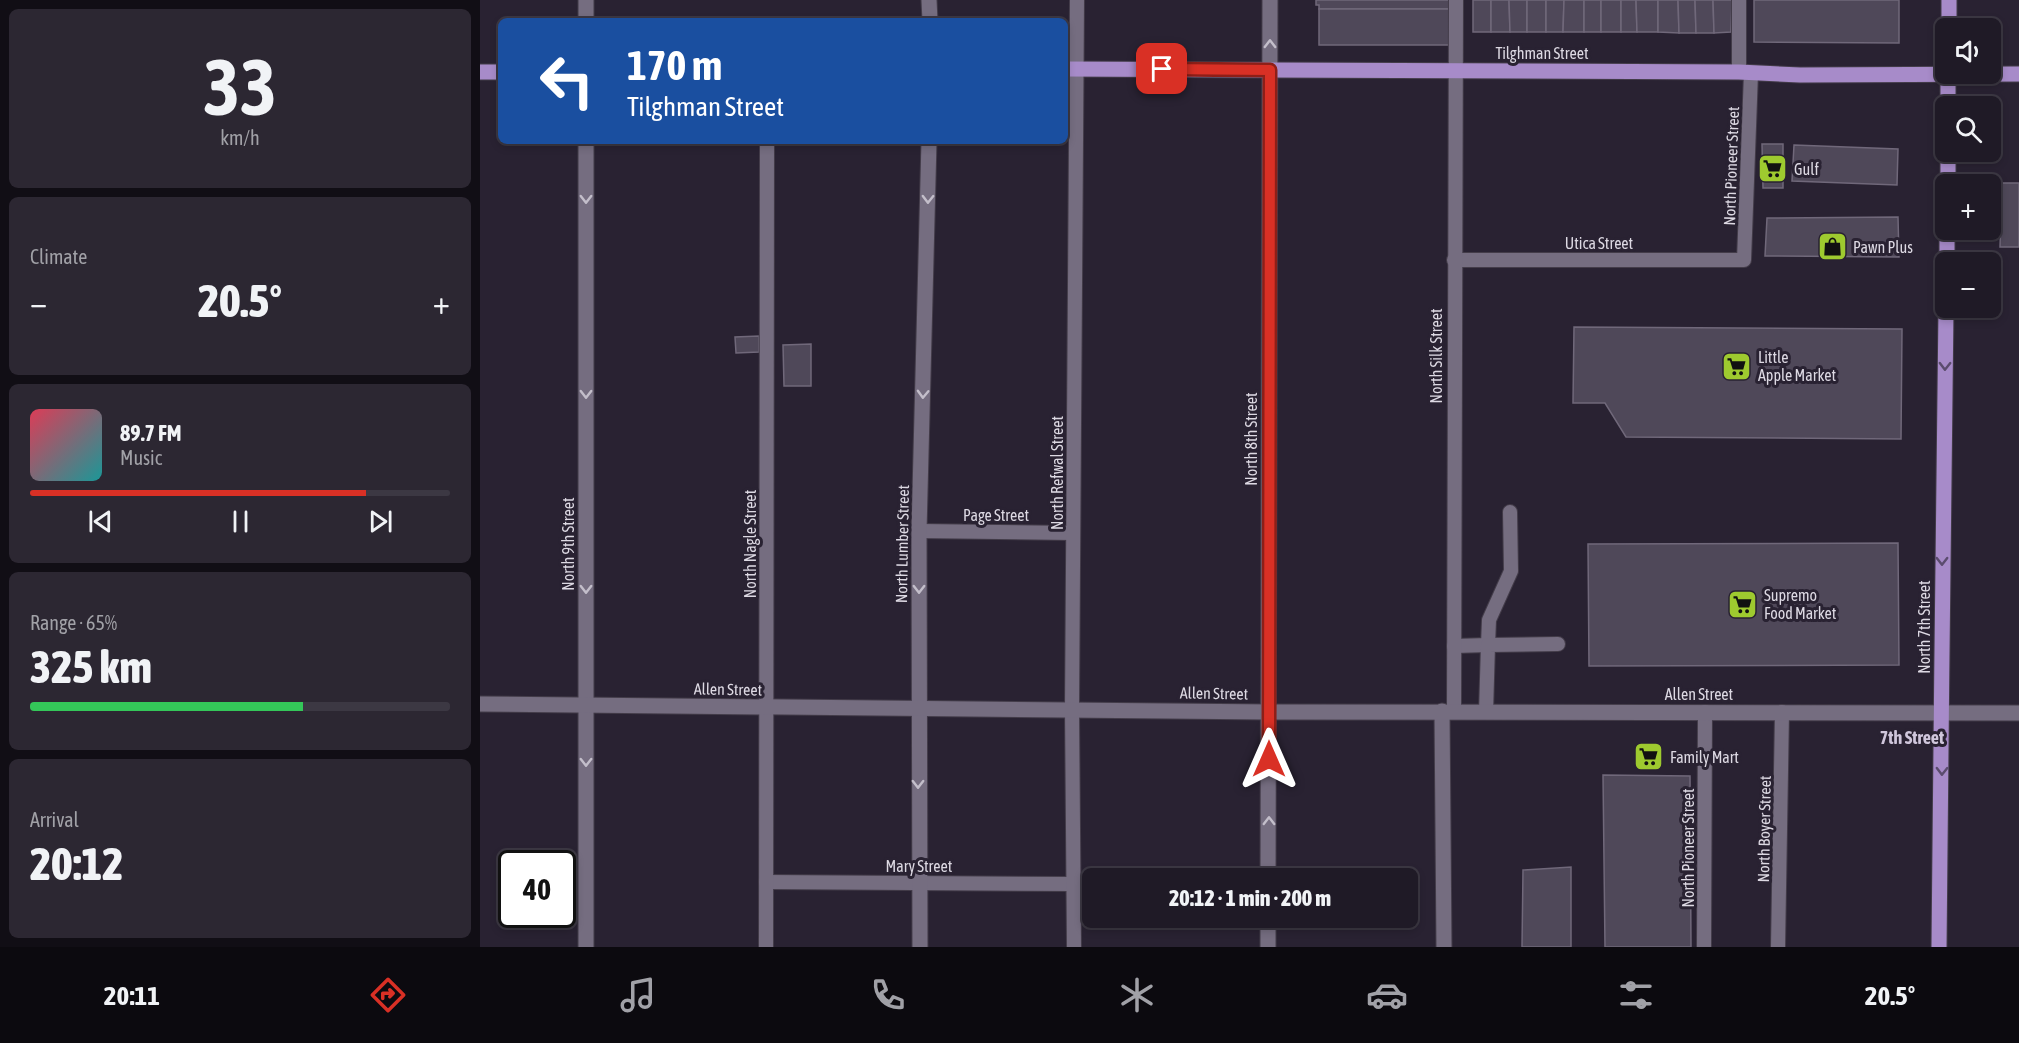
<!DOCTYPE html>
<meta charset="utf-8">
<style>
:root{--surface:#1f1a26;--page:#2c2732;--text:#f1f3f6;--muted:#a1a1a7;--line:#3c3843;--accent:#d93025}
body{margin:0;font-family:"Asap Condensed",sans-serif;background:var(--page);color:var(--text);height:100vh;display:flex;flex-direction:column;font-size:22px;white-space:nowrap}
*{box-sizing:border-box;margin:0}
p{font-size:20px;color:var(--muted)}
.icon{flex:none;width:33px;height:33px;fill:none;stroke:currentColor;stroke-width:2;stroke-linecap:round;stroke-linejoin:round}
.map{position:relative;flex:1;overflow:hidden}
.drawer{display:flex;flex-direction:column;gap:9px;padding:9px;background:#110e15;width:480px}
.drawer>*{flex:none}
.hud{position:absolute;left:18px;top:18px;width:570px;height:126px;border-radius:9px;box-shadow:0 3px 9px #0003,0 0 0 2px var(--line);background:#1a4fa0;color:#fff;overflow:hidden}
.fabs{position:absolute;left:1455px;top:18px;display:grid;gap:12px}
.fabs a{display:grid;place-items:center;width:66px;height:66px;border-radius:9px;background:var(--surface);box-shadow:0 3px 9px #0003,0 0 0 2px var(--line);font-size:30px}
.speed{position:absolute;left:18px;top:850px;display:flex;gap:12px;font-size:30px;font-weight:700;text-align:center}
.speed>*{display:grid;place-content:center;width:78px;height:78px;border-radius:50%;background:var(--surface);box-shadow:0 3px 9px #0003,0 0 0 2px var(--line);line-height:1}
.speed .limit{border:3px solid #111;border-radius:9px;background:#fff;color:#111}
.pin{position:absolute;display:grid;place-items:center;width:51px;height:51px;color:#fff;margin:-26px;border-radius:12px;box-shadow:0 3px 9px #0006}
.me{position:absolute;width:66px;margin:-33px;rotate:0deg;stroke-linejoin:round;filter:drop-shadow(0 0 4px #0008)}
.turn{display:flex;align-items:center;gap:21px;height:126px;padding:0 30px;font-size:27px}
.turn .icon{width:78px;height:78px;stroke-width:2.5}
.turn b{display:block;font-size:42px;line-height:51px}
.big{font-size:45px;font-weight:800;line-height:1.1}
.drawer .card{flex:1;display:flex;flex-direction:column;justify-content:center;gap:9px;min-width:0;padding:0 21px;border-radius:9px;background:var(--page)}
.drawer .dial{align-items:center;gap:0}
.dial b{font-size:78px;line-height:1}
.song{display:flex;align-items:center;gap:18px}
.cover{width:72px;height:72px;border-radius:9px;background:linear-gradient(135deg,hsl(350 70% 55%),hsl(180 70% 35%))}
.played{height:6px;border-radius:3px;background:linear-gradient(90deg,var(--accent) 80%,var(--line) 80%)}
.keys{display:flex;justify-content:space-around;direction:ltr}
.heat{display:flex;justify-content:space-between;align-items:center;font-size:33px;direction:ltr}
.charge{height:9px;border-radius:4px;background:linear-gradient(90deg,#34c759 65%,var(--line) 0)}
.trip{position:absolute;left:602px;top:868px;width:336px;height:60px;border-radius:9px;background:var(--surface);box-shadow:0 3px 9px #0003,0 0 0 2px var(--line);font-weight:800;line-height:60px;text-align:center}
.tab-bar{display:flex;height:96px;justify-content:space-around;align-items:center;background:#0c0a0f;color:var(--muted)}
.tab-bar .icon{width:42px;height:42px}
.tab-bar .active{color:var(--accent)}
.tab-bar b{font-size:27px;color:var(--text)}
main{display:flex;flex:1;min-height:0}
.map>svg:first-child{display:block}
.building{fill:#4f4859;stroke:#70687a;stroke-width:1.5}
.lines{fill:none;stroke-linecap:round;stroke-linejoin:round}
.lane-casing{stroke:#433c49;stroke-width:16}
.street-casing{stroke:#433c49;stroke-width:17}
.secondary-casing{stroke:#433c49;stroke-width:17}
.primary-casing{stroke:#433c49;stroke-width:17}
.lane{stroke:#756d80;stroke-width:14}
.street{stroke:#756d80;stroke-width:15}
.secondary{stroke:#756d80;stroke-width:15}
.primary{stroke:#a78bc9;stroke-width:15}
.oneway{stroke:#c3beca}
.oneway2{stroke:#5b4c6e}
.route-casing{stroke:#8d1f18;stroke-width:15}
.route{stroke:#d93025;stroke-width:10}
.labels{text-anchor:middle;stroke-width:6;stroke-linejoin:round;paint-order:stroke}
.street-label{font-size:16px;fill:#ddd9e3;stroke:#292232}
.poi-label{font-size:16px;fill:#ddd9e3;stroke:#292232;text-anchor:start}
.neighbourhood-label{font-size:18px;font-weight:bold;fill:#cfc6db;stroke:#292232}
</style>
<main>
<section class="drawer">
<div class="card dial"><b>33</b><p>km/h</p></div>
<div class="card"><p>Climate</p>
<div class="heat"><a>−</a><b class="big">20.5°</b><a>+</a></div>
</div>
<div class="card">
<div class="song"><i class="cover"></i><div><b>89.7 FM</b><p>Music</p></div></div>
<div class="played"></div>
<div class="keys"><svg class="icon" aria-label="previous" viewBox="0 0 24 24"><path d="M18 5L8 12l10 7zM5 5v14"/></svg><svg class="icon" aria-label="pause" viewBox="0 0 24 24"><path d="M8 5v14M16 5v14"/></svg><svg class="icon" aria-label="next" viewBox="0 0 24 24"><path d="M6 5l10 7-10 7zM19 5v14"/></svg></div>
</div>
<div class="card"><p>Range · 65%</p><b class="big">325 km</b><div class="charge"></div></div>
<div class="card"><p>Arrival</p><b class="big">20:12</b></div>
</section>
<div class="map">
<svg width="1539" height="947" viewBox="0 0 1539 947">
<rect width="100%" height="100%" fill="#292232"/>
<g class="building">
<path d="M836,0h133v9h-130v-4h-3z"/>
<rect x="993" y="0" width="18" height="32"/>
<path d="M1011,0h18l1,32h-19z"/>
<path d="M1029,0h18v32h-17z"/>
<rect x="1047" y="0" width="19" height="32"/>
<path d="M1066,0h18l-1,32h-17z"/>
<path d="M1084,0h20v32h-21z"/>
<rect x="1104" y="0" width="17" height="32"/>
<rect x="1121" y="0" width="20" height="32"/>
<path d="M1141,0h15l1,32h-16z"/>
<path d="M1156,0h22v32h-21z"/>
<path d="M1178,0h20l1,33 -21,-1z"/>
<path d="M1198,0h17l1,33h-17z"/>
<path d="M1215,0h18l1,33h-18z"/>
<path d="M1233,0h19l-1,32 -17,1z"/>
<path d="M1274,0h145v43l-145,-1z"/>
<path d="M839,9h130l1,36h-131z"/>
<path d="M1282,144h21v44h-20z"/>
<path d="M1314,145l104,4 -1,36 -105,-4z"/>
<path d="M1522,183h17v64h-19z"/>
<path d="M1418,217l1,40 -134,-1 2,-38z"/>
<path d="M1094,327l328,2 -1,110 -275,-2 -21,-34h-32z"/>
<path d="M279,336v16l-23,1 -1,-16z"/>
<path d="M331,344v42h-27l-1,-41z"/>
<path d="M1418,543l1,122 -310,1 -1,-122z"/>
<path d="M1123,775l87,1 1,171h-86z"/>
<path d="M1091,867v80h-49l1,-77z"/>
</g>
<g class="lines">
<defs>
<g id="lane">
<path d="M1259,0v72"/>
<path d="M974,260h290l7,-187"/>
<path d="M439,531l154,2"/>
<path d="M974,646l34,-1 1,-25 22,-49 -1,-59"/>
<path d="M974,711l2,-711"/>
<path d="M1006,712l2,-67 70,-1"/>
<path d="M286,882l307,2"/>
<path d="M286,947l1,-806"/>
<path d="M594,947l-2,-238 5,-709"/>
<path d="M1224,947l1,-235"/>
<path d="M1298,947l4,-235"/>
</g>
<g id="street">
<path d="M106,0v21"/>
<path d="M449,0l1,21"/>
<path d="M962,711l2,236"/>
<path d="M106,947v-806"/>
<path d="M440,947l-1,-416 10,-390"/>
</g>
<g id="secondary">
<path d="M0,704l789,8 750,1"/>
<path d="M788,879l2,-879"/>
<path d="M788,947v-29"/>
</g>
<g id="primary">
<path d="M1469,28v-28"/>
<path d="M585,69l674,3 61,3 219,-1"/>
<path d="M0,72h21"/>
<path d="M1468,106v-32"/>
<path d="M1468,184v-32"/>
<path d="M1467,262v-32"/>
<path d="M1459,947c3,-213 3,-426 7,-639"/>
</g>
</defs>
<use href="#lane" class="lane-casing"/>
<use href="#street" class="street-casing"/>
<use href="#secondary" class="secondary-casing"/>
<use href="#primary" class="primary-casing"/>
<use href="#lane" class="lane"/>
<use href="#street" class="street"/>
<use href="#secondary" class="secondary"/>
<use href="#primary" class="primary"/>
</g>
<defs><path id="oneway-chevron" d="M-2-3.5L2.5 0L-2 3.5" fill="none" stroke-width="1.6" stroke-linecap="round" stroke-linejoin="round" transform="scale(1.5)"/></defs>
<g class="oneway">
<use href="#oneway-chevron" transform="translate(790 44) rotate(-90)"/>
<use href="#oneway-chevron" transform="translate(106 199) rotate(90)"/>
<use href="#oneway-chevron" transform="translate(448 199) rotate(91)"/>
<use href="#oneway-chevron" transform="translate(106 394) rotate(90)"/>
<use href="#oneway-chevron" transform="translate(443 394) rotate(92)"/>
<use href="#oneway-chevron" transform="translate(106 589) rotate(90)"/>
<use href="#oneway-chevron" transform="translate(439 589) rotate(90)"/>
<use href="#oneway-chevron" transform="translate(106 762) rotate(90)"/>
<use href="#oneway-chevron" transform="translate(438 784) rotate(90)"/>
<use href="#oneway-chevron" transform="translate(789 821) rotate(-90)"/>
</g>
<g class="oneway2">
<use href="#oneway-chevron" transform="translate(1465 366) rotate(91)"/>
<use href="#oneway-chevron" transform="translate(1462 561) rotate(90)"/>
<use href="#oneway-chevron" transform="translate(1462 771) rotate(91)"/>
</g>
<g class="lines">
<defs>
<path id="route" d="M682,69l108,1 -1,689"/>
</defs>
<use href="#route" class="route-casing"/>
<use href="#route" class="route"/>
</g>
<defs>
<symbol id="supermarket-square" viewBox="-11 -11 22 22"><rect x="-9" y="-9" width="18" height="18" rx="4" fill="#9eca2f" stroke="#292232"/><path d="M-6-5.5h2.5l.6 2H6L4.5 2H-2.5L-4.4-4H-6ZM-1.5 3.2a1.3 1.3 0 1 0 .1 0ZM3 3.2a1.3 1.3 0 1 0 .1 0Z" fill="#111"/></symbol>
<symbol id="shop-square" viewBox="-11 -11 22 22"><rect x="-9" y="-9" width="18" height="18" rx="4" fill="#9eca2f" stroke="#292232"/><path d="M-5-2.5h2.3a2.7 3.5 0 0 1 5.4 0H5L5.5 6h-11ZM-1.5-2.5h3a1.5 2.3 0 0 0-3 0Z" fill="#111"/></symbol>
</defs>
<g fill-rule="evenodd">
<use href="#supermarket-square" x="1276" y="152" width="33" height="33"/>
<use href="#shop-square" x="1336" y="230" width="33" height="33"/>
<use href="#supermarket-square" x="1240" y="350" width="33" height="33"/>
<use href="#supermarket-square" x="1246" y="588" width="33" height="33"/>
<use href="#supermarket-square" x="1152" y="740" width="33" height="33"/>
</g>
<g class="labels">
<g class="street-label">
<text x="1062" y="59">Tilghman Street</text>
<text transform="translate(1251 166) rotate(-88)" y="6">North Pioneer Street</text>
<text x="1119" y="249">Utica Street</text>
<text transform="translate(956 356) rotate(-90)" y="6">North Silk Street</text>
<text transform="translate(771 439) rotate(-90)" y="6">North 8th Street</text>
<text transform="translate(577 473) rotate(-90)" y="6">North Refwal Street</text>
<text x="516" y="521">Page Street</text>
<text transform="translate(88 544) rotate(-90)" y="6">North 9th Street</text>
<text transform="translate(270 544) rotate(-90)" y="6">North Nagle Street</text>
<text transform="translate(422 544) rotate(-89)" y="6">North Lumber Street</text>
<text transform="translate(1444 627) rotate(-90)" y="6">North 7th Street</text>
<text transform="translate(248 689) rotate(1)" y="6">Allen Street</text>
<text transform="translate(734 693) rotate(1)" y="6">Allen Street</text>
<text x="1219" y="700">Allen Street</text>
<text transform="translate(1284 829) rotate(-89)" y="6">North Boyer Street</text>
<text transform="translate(1208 848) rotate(-90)" y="6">North Pioneer Street</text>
<text x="439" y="872">Mary Street</text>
</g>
<g class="poi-label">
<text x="1314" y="175">Gulf</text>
<text x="1373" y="253">Pawn Plus</text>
<text x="1278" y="363">Little<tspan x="1278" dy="18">Apple Market</tspan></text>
<text x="1284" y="601">Supremo<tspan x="1284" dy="18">Food Market</tspan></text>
<text x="1190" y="763">Family Mart</text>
</g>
<g class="neighbourhood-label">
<text x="1432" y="744">7th Street</text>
</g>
</g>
</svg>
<div class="fabs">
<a><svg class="icon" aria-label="sound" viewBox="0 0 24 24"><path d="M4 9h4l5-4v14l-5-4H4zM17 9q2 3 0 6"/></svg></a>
<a><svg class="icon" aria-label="search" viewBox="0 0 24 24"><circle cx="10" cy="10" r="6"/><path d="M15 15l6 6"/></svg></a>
<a>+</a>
<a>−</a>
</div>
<div class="speed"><div class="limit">40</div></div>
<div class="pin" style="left:682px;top:69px;background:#d93025"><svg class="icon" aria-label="arrive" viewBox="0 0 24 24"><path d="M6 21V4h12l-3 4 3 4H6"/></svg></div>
<svg class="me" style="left:789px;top:759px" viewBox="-20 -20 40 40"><path d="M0-17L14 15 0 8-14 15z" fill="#d93025" stroke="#fff" stroke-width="4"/></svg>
<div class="trip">20:12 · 1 min · 200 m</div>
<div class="hud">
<div class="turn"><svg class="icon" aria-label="left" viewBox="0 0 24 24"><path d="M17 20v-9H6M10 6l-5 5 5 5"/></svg><div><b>170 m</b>Tilghman Street</div></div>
</div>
</div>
</main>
<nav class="tab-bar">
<b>20:11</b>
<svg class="icon active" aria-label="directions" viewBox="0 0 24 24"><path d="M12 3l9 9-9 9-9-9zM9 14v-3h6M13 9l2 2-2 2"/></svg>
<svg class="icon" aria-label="music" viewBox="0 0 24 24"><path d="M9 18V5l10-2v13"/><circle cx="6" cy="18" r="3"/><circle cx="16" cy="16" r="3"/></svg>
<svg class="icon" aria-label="phone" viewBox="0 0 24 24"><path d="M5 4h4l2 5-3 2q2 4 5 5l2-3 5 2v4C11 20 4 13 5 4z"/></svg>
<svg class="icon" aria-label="climate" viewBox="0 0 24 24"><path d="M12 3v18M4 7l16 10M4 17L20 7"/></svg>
<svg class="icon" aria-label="car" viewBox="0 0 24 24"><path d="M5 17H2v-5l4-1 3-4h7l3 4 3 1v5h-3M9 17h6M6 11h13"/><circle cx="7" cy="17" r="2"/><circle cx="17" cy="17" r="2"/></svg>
<svg class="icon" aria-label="filters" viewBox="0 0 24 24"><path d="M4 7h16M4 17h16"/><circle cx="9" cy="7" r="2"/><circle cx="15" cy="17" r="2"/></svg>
<b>20.5°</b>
</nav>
